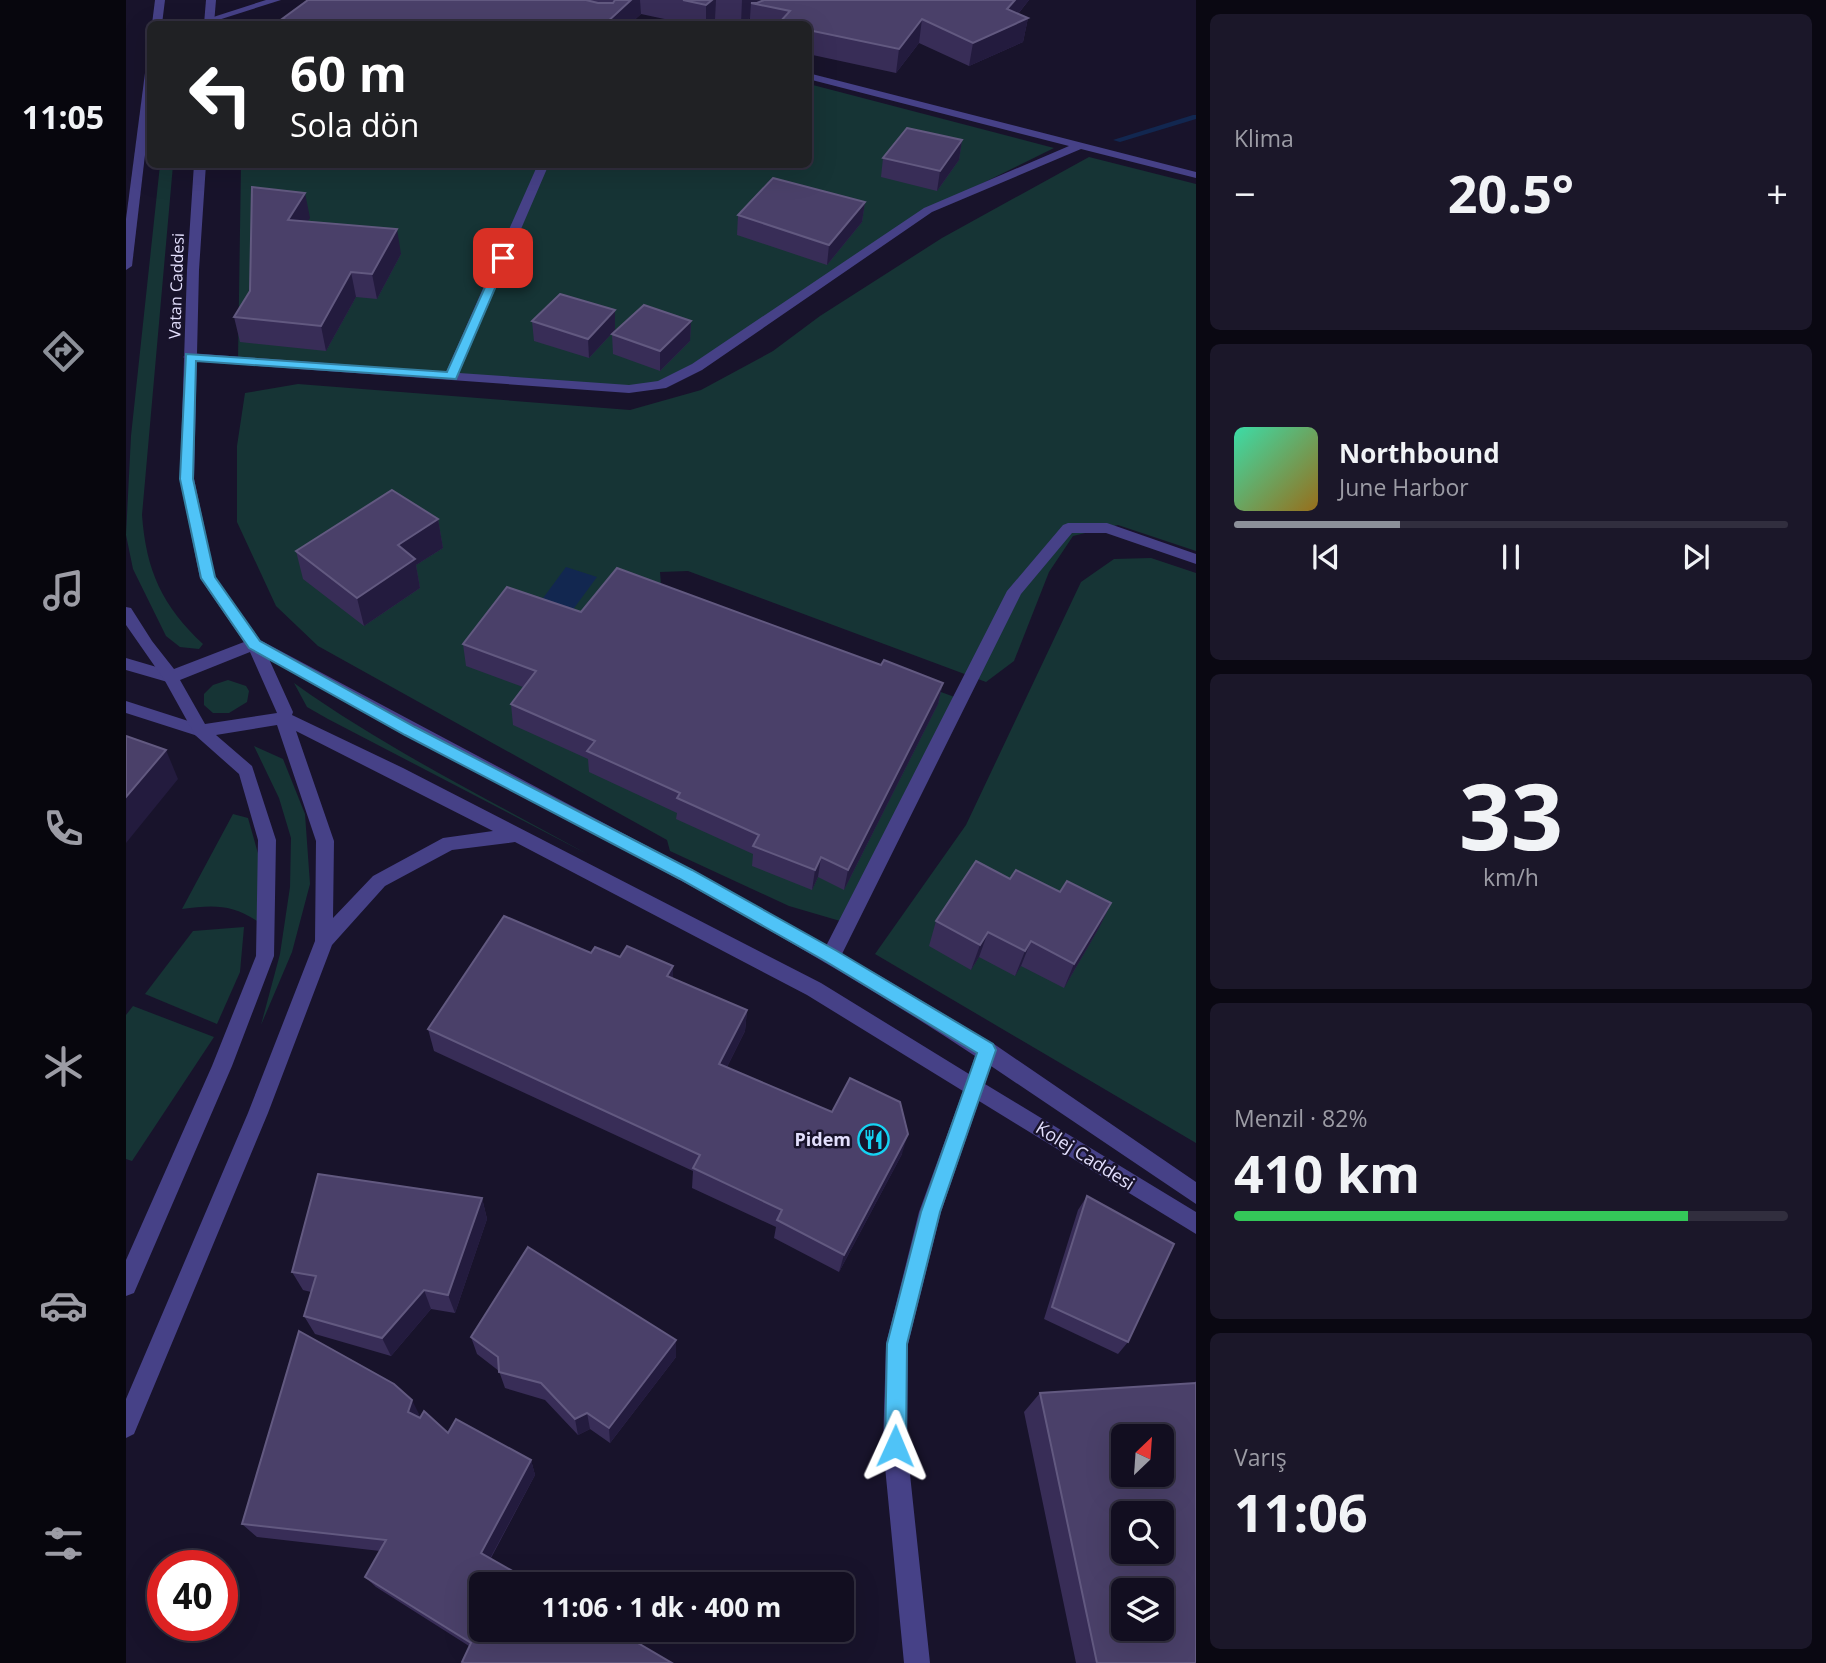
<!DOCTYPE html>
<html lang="tr">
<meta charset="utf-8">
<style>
:root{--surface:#120e20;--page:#1b1729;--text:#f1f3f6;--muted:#9c9ca5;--line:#312e3e;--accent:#8c9099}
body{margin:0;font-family:"Open Sans",sans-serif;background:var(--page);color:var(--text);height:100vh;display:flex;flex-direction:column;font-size:26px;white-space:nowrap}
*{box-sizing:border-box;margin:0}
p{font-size:23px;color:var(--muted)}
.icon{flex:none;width:38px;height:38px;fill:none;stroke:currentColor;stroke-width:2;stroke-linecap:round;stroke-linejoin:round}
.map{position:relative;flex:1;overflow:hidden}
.sheet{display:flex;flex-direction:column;gap:14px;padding:14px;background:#0a0812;width:630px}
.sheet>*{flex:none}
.guide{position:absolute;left:21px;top:21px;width:665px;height:147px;border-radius:10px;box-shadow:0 7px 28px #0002,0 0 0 2px var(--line);background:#202124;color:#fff;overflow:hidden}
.needle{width:46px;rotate:25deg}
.fabs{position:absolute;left:985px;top:1424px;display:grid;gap:14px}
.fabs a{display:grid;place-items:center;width:63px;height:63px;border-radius:10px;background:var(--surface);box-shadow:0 7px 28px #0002,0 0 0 2px var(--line);font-size:35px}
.speed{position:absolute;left:21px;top:1550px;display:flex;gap:14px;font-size:35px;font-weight:700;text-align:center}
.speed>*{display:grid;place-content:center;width:91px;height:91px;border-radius:50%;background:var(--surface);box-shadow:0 7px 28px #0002,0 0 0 2px var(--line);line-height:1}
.speed .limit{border:10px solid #d22;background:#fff;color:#111}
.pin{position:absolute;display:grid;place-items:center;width:60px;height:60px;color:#fff;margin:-30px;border-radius:14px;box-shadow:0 4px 10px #0006}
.me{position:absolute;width:77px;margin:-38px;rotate:1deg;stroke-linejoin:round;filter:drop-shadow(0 0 5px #0008)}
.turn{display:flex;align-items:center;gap:24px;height:147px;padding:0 28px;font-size:32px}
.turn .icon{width:91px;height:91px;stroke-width:2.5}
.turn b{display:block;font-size:49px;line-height:60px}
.big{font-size:52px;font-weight:700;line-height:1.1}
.sheet .tile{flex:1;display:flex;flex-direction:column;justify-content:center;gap:10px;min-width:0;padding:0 24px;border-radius:10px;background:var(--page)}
.sheet .dial{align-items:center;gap:0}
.dial b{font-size:91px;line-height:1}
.song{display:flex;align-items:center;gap:21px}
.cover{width:84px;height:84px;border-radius:10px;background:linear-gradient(135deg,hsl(160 70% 55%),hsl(40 70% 35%))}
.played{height:7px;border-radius:4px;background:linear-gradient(90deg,var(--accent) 30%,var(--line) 30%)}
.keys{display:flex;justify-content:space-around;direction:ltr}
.heat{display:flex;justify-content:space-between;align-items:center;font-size:38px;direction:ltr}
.charge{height:10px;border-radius:5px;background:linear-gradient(90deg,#34c759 82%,var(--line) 0)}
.trip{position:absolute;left:343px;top:1572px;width:385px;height:70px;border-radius:10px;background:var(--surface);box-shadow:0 7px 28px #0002,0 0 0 2px var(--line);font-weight:700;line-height:70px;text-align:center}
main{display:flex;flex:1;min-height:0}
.menu{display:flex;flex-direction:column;width:126px;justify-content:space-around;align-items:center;background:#07060d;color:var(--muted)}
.menu .icon{width:49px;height:49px}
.menu .current{color:var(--accent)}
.menu b{font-size:32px;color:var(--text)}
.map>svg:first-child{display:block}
.green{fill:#163435}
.water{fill:#122750}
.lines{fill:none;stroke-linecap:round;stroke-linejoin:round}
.stream{fill:#122750;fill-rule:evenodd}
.minor{fill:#464187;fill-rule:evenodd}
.tertiary{fill:#464187;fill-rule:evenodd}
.wall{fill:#382d57}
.shaded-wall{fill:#231b3e}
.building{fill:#4a4069;stroke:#625980;stroke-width:2;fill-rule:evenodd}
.route{fill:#4fc3f7;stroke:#337fa1;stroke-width:2}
.labels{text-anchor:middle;stroke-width:5;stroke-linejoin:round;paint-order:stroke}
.far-street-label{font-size:16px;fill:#e3dffd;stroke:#18132b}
.poi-label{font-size:18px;font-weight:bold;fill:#e3dffd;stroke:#18132b;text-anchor:end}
.street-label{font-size:18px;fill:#e3dffd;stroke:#18132b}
</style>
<main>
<nav class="menu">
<b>11:05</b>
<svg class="icon current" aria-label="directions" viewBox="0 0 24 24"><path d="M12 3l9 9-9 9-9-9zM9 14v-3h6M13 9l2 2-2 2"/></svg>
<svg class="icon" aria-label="music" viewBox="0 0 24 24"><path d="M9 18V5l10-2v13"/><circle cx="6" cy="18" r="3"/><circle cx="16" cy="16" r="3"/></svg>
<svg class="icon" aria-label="phone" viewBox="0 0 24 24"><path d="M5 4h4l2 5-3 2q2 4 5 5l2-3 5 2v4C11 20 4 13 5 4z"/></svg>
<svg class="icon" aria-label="climate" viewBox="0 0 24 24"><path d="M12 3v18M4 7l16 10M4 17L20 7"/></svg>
<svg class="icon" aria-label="car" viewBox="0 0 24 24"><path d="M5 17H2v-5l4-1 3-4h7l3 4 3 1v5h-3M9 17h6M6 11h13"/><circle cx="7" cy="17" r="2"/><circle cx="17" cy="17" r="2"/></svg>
<svg class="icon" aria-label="filters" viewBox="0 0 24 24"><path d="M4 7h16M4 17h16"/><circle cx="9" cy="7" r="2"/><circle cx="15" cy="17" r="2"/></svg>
</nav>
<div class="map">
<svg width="1070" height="1663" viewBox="0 0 1070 1663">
<rect width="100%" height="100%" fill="#18132b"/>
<g class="green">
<path d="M683,84l245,64 -126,62 -267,175 -32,4 -391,-29 3,-195 567,-1z"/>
<path d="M963,157l107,27v367l-78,-26 -45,11 -24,36 -35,89 -28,21 -298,-111 -28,1 1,13 21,12 278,102 -113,224 -58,-17 -119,-55 -3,-11 -349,-194 -42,-40 -39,-84v-76l8,-53 53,-9 332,26 71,-20 72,-39 47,-35 122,-78z"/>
<path d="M34,165h13l-31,350c4,55 20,91 61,129l-4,5 -19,-2 -14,-11 -33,-67 -7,-34 5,-99z"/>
<path d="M1025,558l45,15v570l-321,-189 91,-129 115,-243 33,-23z"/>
<path d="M102,680l18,6 3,5 -2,11 -18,11h-16l-9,-8v-11l9,-9z"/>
<path d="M168,683c92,66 196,117 295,172l-261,-136 -21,-12z"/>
<path d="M128,746l29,13 22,55 5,70 -18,68 -31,73 19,-71 10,-67 1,-49 -12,-40z"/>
<path d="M107,814l15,4 11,39 -2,64c-26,-17 -44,-16 -75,-12z"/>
<path d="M118,927l-4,45 -23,52 -72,-30 48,-63z"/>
<path d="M7,1006l81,31 -82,124 -6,-2v-144z"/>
</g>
<path class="water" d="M440,567l31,10 -28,38 -31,-10z"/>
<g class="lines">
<path class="stream" d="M1067,115h3v4l-76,23 -7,-2z"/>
<g class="minor">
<path d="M140,0h15l-69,22 -8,-2z"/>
<path d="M682,73l388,99v6l-115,-29 -149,63 -230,158 -36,18 -37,5 -439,-32 -7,-4 7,-4 256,19 92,-208h11l-90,209 170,12 29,-4 34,-17 232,-156 145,-62 -261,-67z"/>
<path d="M942,523h39l89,31v10l-90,-31h-34l-51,61 -183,368 -7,2 -7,-2 -2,-6 2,-6 183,-359 56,-66z"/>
<path d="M0,658l51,15 2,4 -8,6 -45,-13z"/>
<path d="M0,701l81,26 2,4 -8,6 -75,-24z"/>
</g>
<g class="tertiary">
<path d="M29,0h10l-3,24h-10z"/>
<path d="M80,0h10l-2,24h-10z"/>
<path d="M24,70v42l-18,154 -6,4v-51l19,-146z"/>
<path d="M68,164h12l-7,106 -5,209 21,98 45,63 432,230 190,107 112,67 202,138v22l-205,-138 -6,18 211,128v22l-217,-133 -38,111 -33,132 -1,102 23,217h-26l-21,-217 3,-102 33,-132 44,-121 -156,-96 -292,-153 -63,8 -67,36 -53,59 -64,168 -134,321 -8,4v-39l122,-286 67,-172 1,-100 -39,-116 -61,10 36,31 24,74 -2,116 -42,110 -98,227 -8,3v-36l86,-194 44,-110 2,-116 -19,-66 -44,-39 -30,-54 -39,-56v-18l5,1 21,33 22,28 70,-27 -44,-64 -20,-99 7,-209zM124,652l27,61 -72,11 -25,-44zM143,659c236,131 481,248 706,397l-6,18 -148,-91 -418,-215 -111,-53 1,-3zM170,731l197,100 -50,7 -70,38 -40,42 1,-77z"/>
</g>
</g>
<g class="wall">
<path d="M182,0h721l-11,14 10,4 -5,24 -54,24 -50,-23 -23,30 -88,-19v-30h-58v-6l-8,4 -1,2 -26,-5 -5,5h-22l-47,-10 -11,10h-347l-1,-5z"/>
<path d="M836,140l-3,20 -22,31 -56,-14 2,-19z"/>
<path d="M739,202l-3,20 -35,43 -90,-30 1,-20z"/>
<path d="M184,218l-2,3 93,33 -24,45 -21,-2 -30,54 -86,-9 -6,-25z"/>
<path d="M406,321l83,9 -26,28 -55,-17z"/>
<path d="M565,321l-1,20 -30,30 -47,-17 -1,-20z"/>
<path d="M312,519l5,29 -27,17 4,23 -56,38 -61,-47 -7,-28z"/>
<path d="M455,612l300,53 62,18 -5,21 -94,186 -26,-13 -6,13 -60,-24 1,-12 -77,-35 1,-6 -88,-41 -1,-13 -75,-34 -2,-21 12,-17 -57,-21 -3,-22z"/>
<path d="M884,879l50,13 51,11 -12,25 -35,60 -43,-22 -6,10 -36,-19 -8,13 -42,-24 7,-25z"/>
<path d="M465,953l82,25 74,32 -2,21 -18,36 175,87 -63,118 -65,-34 2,-11 -84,-39 1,-17 -259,-120 -6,-22z"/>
<path d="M961,1196l41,146 -10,12 -74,-35 34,-109z"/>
<path d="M356,1198l5,21 -32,94 -24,-4 -40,47 -76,-22 -11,-18 7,-24 -8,-2 -11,-18z"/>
<path d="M345,1337l205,3v17l-66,86 -20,-14 -12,6 -33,-35 -40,-12 -6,-17 -22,-17z"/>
<path d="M1070,1380v283h-120l-52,-251 16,-19 155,-10z"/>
<path d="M294,1416l-1,2 29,15 83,27 4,15 -44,83 -10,71 -12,17 -93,-59 -11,-10 15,-26 -123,-14 -15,-13z"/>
</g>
<g class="shaded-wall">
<path d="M505,0h9l1,14 -11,10h-25z"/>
<path d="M586,0h4l-1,19 -5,5h-4v-19z"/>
<path d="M616,0h45l-36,3 -1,15 -8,4 -1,2z"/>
<path d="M889,0h14l-22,27 21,-9 -5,24 -54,24 4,-23z"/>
<path d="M796,19l-3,24 -23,30 3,-24z"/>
<path d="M836,140l-3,20 -22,31 3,-20z"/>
<path d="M179,193l5,25 -16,26 -6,-24z"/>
<path d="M739,202l-3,20 -35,43 2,-20z"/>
<path d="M271,229l4,25 -24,45 -5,-25z"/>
<path d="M225,272l5,25 -30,54 -5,-25z"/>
<path d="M489,310v20l-26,28 -1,-19z"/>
<path d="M565,321l-1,20 -30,30v-20z"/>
<path d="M312,519l5,29 -27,17 4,23 -56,38 -7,-28 41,-53z"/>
<path d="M817,683l-5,21 -94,186 4,-20z"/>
<path d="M40,750l12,29 -52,64v-46z"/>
<path d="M695,857l-3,20 -6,13 3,-20z"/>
<path d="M985,903l-12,25 -35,60 10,-24z"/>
<path d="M862,932l-9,25 -8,13 9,-25z"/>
<path d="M905,941l-10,25 -6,10 10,-25z"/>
<path d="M547,966v22l-6,-12z"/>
<path d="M621,1010l-2,21 -27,54 1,-21z"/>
<path d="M782,1134l-6,20 -63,118 5,-17z"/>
<path d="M356,1198l5,21 -32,94 -7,-18z"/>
<path d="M298,1290l7,19 -40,47 -9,-18z"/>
<path d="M550,1340v17l-66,86 -1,-15z"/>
<path d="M286,1400l8,16 -4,12 -8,-16z"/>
<path d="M461,1413l3,16 -12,6 -3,-16z"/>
<path d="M405,1460l4,15 -48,89 -6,-11z"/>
</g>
<g class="building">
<path d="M182,0h278l12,3h15l2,-3h16l-26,24h-306l1,-1 -18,-4z"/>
<path d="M557,0h29l-6,5z"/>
<path d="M638,0h251l-8,9 21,9 -55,25 -51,-24 -23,30 -91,-19v-6h-23l-6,-1 11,-12 -39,-8h6z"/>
<path d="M781,128l55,12 -22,31 -57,-13z"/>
<path d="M647,178l92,24 -36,43 -91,-30z"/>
<path d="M126,187l53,6 -17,27 109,9 -25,45 -21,-2 -30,54 -87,-9 16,-26z"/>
<path d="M434,294l55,16 -27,29 -56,-18z"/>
<path d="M518,305l47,16 -31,30 -48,-17z"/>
<path d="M266,490l46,29 -40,26 17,14 -58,39 -61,-47z"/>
<path d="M491,568l264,97 3,-5 59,23 -95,187 -27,-13 -6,13 -62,-24 6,-11 -82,-37 3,-5 -93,-42 8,-10 -84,-37 25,-33 -73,-27 44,-57 74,25z"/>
<path d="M0,736l40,14 -40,47z"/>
<path d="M850,861l34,18 6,-9 44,22 7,-11 44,22 -37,61 -43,-23 -6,10 -37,-19 -8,13 -44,-24z"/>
<path d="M378,916l87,37 4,-6 25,10 7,-11 46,20 -6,10 80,34 -28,54 113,48 18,-34 50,24 8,32 -64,121 -67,-35 5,-10 -89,-42 7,-13 -272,-126z"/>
<path d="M192,1174l164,24 -34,97 -24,-5 -42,48 -78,-22 12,-40 -24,-4z"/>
<path d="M961,1196l87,48 -46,98 -76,-35z"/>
<path d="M402,1247l148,93 -67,88 -22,-15 -12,6 -34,-36 -42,-11 -1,-15 -27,-20z"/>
<path d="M173,1331l95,53 18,16 -4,12 12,6 4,-7 24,22 8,-14 75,41 -50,93 54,31h-54v45h133l58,34h-208l-2,-1 9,-19 -106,-66 21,-37 -144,-16z"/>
<path d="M1070,1383v280h-99l-57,-270zM998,1437h38v38h-38zM998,1514h38v38h-38zM998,1591h38v38h-38z"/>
</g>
<path class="route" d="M373,256l9,2 -52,121 -260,-18 -3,118 22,98 45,64 155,86 277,143 145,81 156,93 3,6 -56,162 -33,132 -1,102 -3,7 -8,3 -7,-3 -3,-7 2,-102 34,-132 56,-159 -152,-92 -145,-82 -275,-144 -156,-87 -48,-70 -21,-99 6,-125 261,18z"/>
<defs>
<symbol id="restaurant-ring" viewBox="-11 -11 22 22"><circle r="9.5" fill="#18132b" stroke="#15d3f3" stroke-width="1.5"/><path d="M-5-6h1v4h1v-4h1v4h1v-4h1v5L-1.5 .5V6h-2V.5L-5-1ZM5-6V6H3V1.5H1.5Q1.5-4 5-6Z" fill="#15d3f3"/></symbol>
</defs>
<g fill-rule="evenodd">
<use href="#restaurant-ring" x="730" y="1122" width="35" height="35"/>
</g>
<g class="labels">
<g class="far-street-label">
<text transform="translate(50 286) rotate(-88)" y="6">Vatan Caddesi</text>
</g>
<g class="poi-label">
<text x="725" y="1146">Pidem</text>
</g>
<g class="street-label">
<text transform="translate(959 1156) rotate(32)" y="6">Kolej Caddesi</text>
</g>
</g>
</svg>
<div class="fabs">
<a><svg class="needle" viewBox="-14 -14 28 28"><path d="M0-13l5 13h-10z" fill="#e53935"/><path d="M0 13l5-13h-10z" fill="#9c9ca5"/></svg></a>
<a><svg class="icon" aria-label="search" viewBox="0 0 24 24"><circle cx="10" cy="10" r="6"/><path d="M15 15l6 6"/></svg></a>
<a><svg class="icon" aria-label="layers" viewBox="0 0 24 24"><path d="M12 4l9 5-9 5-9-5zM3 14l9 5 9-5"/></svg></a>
</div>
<div class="speed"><div class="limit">40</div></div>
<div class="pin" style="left:377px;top:258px;background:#d93025"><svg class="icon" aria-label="arrive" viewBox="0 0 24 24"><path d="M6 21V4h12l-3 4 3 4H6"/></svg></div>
<svg class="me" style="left:769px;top:1446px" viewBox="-20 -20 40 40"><path d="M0-17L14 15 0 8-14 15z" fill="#4fc3f7" stroke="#fff" stroke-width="4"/></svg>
<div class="trip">11:06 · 1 dk · 400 m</div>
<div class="guide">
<div class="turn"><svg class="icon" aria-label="left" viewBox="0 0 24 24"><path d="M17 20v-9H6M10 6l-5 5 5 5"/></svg><div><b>60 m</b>Sola dön</div></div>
</div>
</div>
<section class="sheet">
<div class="tile"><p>Klima</p>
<div class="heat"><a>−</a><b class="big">20.5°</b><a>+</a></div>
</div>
<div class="tile">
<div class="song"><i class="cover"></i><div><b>Northbound</b><p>June Harbor</p></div></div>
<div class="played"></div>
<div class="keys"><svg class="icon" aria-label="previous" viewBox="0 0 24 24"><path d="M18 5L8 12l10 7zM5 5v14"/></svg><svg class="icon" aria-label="pause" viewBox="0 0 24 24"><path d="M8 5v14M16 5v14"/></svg><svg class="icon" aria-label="next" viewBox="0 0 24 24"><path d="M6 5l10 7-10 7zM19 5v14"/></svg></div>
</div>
<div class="tile dial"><b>33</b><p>km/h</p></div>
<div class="tile"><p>Menzil · 82%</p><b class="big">410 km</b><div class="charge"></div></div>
<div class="tile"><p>Varış</p><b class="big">11:06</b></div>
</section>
</main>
